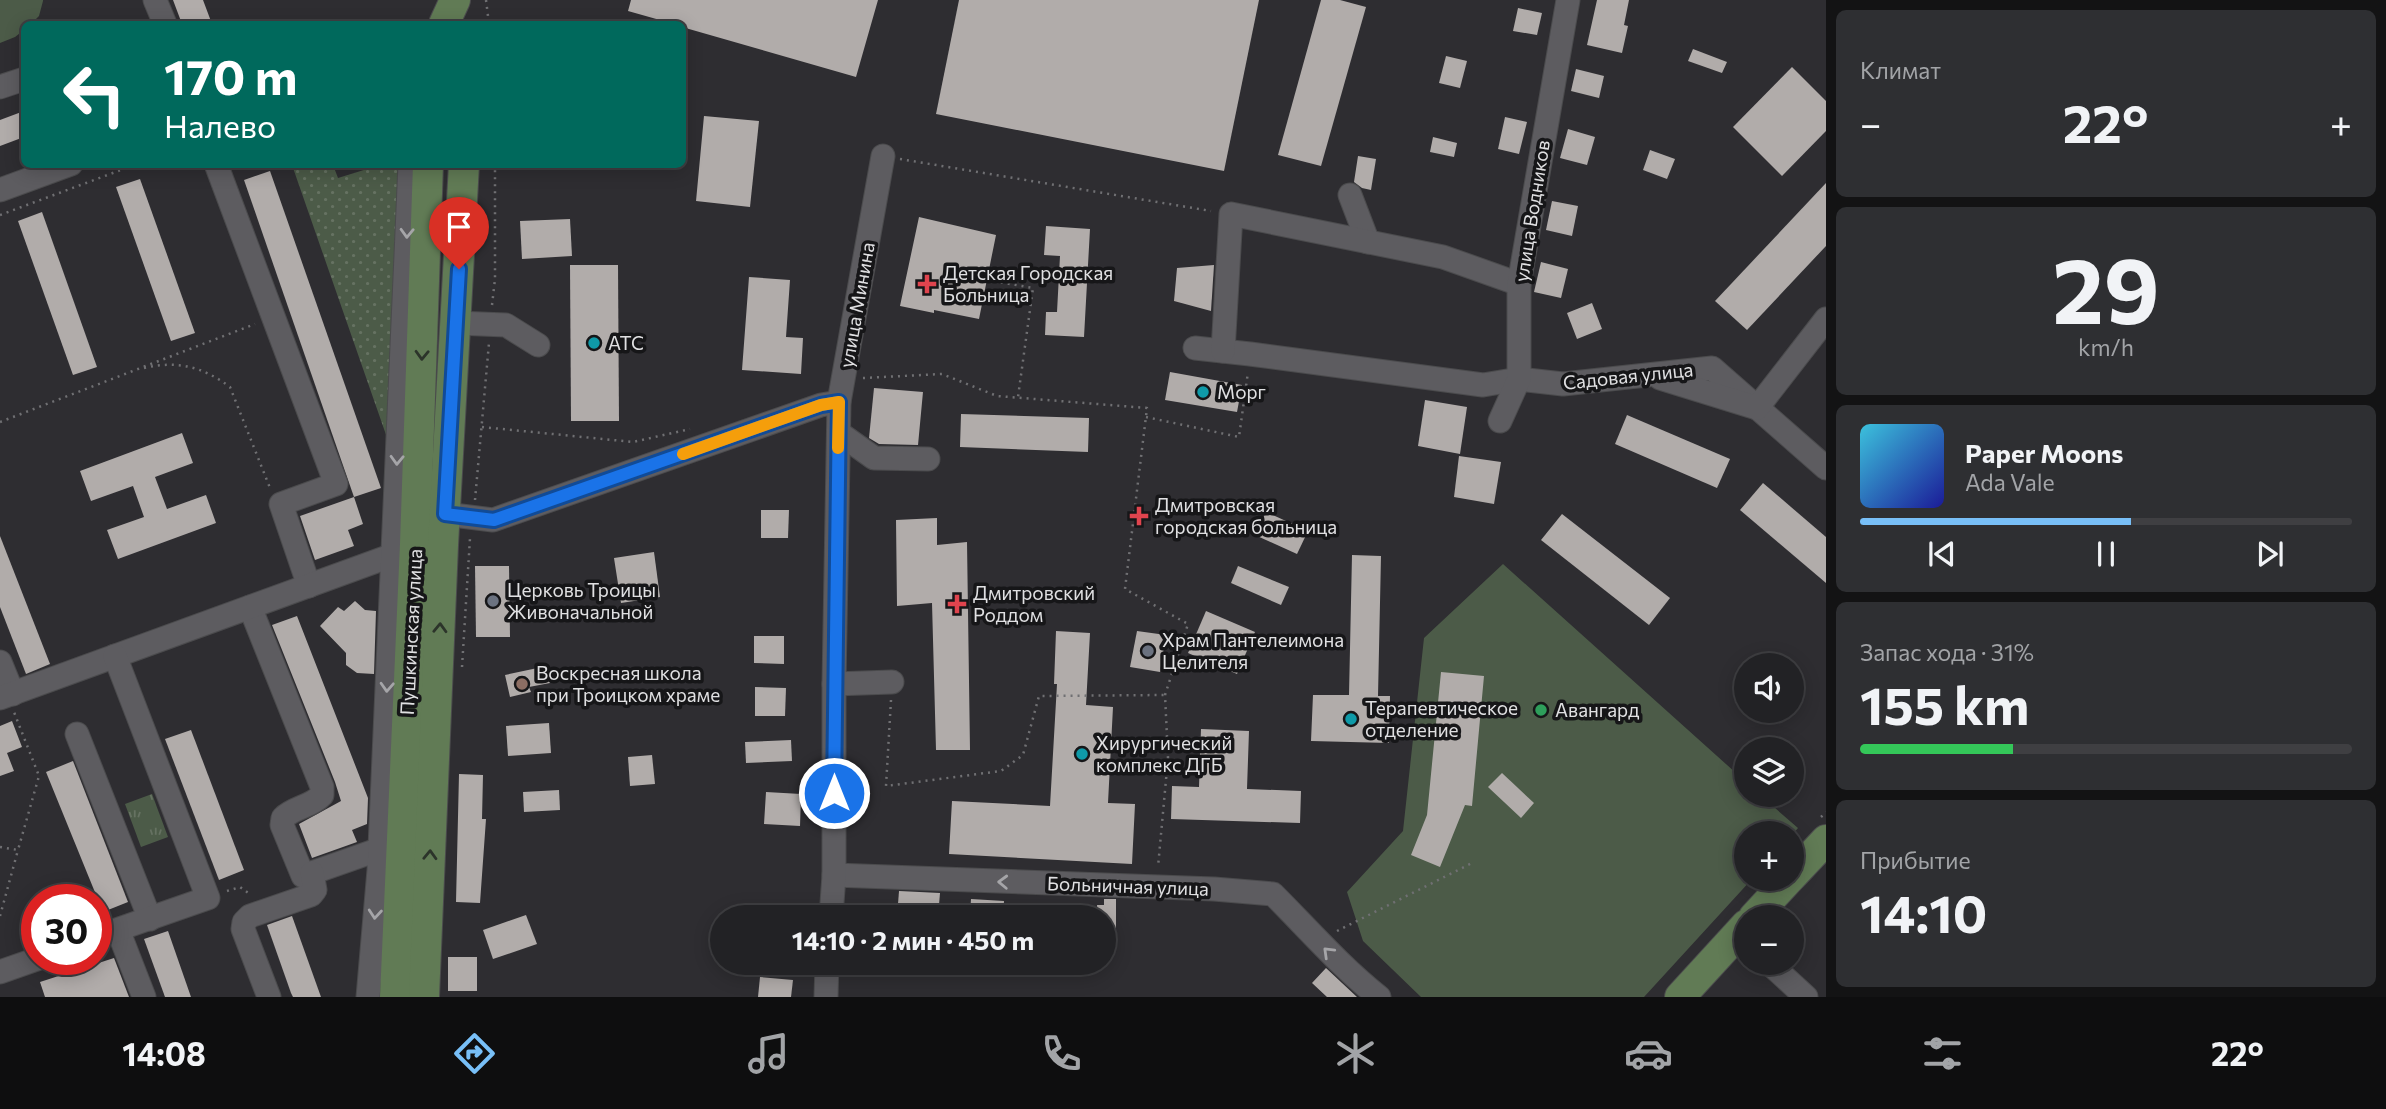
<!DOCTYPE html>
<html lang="ru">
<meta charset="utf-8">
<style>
:root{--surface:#222225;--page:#2e2f32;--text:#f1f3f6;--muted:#a2a4a7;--line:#3f3f42;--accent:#78bff7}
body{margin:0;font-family:Commissioner,sans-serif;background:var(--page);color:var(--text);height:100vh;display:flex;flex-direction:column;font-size:26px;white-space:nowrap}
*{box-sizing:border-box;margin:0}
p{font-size:23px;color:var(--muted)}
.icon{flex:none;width:38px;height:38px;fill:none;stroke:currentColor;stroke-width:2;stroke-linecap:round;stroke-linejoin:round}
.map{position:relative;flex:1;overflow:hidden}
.drawer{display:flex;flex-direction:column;gap:10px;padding:10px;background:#131314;width:560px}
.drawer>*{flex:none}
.top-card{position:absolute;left:21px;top:21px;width:665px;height:147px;border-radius:10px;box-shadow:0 4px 18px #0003,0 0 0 2px var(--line);background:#00695c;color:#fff;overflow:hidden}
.controls{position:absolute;left:1734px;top:653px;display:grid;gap:14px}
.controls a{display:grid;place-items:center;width:70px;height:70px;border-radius:50%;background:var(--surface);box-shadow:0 4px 18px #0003,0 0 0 2px var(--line);font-size:35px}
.speed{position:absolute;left:21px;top:884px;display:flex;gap:14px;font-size:35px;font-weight:700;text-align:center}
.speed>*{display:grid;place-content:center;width:91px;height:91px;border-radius:50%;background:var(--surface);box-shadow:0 4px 18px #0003,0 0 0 2px var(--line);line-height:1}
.speed .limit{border:10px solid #d22;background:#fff;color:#111}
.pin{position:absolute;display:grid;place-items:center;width:60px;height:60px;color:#fff;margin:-72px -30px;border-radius:50% 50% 50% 0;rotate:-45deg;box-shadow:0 0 7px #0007}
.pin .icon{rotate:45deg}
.me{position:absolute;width:77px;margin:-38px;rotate:0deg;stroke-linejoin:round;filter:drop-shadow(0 0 5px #0008)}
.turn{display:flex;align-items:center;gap:24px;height:147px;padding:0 28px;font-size:32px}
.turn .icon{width:91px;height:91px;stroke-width:2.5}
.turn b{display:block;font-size:49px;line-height:60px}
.big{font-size:52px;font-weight:700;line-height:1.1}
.drawer .card{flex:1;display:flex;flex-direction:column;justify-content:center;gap:10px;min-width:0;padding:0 24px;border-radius:10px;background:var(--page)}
.drawer .dial{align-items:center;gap:0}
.dial b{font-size:91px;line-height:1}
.song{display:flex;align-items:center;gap:21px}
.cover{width:84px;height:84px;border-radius:10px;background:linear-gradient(135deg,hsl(190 70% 55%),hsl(240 70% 35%))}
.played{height:7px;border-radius:4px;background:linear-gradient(90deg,var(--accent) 55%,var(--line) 55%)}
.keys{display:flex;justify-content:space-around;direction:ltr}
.heat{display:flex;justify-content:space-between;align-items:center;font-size:38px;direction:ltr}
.charge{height:10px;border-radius:5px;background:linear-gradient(90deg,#34c759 31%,var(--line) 0)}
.trip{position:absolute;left:710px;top:905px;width:406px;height:70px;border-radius:35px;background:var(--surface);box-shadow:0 4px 18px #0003,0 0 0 2px var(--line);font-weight:700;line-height:70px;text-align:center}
.dock{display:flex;height:112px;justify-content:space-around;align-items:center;background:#0e0e0f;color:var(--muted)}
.dock .icon{width:49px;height:49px}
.dock .selected{color:var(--accent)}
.dock b{font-size:32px;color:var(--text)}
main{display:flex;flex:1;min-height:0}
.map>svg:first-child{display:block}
.grass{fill:url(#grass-dots)}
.park{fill:url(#park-tufts)}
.garden{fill:#4c5b48}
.building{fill:#b1acaa}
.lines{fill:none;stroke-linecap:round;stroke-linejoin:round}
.minor-casing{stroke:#4b4b4d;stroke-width:25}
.major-casing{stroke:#4b4b4d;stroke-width:32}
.path{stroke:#707073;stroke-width:2.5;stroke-dasharray:2 5;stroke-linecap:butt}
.minor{stroke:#5d5c60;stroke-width:23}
.major{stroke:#617b55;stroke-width:30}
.oneway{stroke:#a5a5a8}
.oneway2{stroke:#2c342a}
.route-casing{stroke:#114b97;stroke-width:18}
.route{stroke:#1a73e8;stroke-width:12}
.slow{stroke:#f59e0b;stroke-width:12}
.health-dot{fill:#e0444e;stroke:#161618;stroke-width:2.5}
.culture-dot{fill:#0f9aa8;stroke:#161618;stroke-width:2.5}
.worship-dot{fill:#6b7280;stroke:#161618;stroke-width:2.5}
.education-dot{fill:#8d6e63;stroke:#161618;stroke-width:2.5}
.leisure-dot{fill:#2e9e5b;stroke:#161618;stroke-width:2.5}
.labels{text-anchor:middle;stroke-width:7;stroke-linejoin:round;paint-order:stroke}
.street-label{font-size:19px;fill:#e0e0e2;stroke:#161618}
.poi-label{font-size:19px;fill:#e0e0e2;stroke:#161618;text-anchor:start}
</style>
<main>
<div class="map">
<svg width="1826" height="997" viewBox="0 0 1826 997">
<defs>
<pattern id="grass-dots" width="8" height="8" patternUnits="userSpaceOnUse" patternTransform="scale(1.75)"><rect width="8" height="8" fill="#4c5b48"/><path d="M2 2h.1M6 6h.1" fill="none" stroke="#667262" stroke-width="1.8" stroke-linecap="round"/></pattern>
<pattern id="park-tufts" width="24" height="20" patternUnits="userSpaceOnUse" patternTransform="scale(1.75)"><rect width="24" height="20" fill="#4c5b48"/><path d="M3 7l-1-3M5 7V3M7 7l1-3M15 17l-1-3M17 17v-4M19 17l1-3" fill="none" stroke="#667262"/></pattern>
</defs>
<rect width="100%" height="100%" fill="#2e2d31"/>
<path class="grass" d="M292,165h41l5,13 42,-13h38l-19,307z"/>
<path class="park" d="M152,794l16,43 -27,10 -16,-43z"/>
<g class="garden">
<path d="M0,0h43v1l-4,15 -8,8h-7v6l-9,7 -15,6z"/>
<path d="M1503,564l243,218v12l14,1 38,33 -6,7 -46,-2v45l6,1 -108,118h-223l-58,-56 -16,-49 56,-61 21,-193z"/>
</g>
<g class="building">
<path d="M173,0h30l9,24h-30z"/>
<path d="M631,0h247l-22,77 -174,-50v-3h-8l-46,-13z"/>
<path d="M959,0h300l-35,171 -288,-57z"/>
<path d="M1321,0h19l26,7 -45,159 -43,-11z"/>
<path d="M1597,0h32l-5,25 4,1 -6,27 -35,-8z"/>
<path d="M1518,8l24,5 -5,22 -24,-4z"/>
<path d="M1693,49l34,13 -5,11 -34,-12z"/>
<path d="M1446,56l21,5 -7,27 -21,-5z"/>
<path d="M1792,67l34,34v30l-44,45 -49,-49z"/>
<path d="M1576,69l28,7 -5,22 -28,-7z"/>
<path d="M24,111v26l-24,9v-26z"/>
<path d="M704,116l55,5 -9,86 -54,-6z"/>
<path d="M1505,117l22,5 -8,32 -21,-5z"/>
<path d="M1568,129l27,8 -8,28 -27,-7z"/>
<path d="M1433,137l24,6 -3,14 -24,-5z"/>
<path d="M1650,150l25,9 -8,20 -24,-9z"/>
<path d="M1358,156l18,3 -5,31 -9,-2 -8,-6z"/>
<path d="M270,171l111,317 -27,9 -110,-317z"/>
<path d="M140,179l55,154 -24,8 -55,-154z"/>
<path d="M1826,183v63l-79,84 -32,-29z"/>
<path d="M1552,201l26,5 -6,30 -26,-6z"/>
<path d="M42,212l55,155 -24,8 -55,-154z"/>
<path d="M919,217l77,18 -17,84 -45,-9v3l-34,-7z"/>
<path d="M570,219l2,37 -50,3 -2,-38z"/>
<path d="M1046,226l44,3 -6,108 -39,-2 1,-23h11l3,-56 -16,-1z"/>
<path d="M1541,262l27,7 -7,29 -27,-6z"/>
<path d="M570,265h48l1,156h-48z"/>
<path d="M1214,265l-3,46 -37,-10 3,-33z"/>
<path d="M749,277l41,3 -4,57 17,1 -2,36 -59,-4z"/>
<path d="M1592,303l10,26 -25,10 -10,-26z"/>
<path d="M1170,372l72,13 -5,27 -72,-12z"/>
<path d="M874,388l49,4 -5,53 -39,-1 -10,-6z"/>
<path d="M1425,400l42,7 -7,47 -42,-8z"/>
<path d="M961,414l128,4 -1,34 -128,-5z"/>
<path d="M1627,415l103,44 -13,29 -102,-44z"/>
<path d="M182,433l11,30 -38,14 12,32 39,-14 10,28 -98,36 -11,-29 37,-13 -11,-31 -42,15 -11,-30z"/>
<path d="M1459,456l42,6 -7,42 -40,-7z"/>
<path d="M1763,483l63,54v46l-86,-73z"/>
<path d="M354,497l9,27 -15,6 6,16 -39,14 -15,-44z"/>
<path d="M761,510h28l-1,28h-27z"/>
<path d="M1266,512l42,19 -11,23 -42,-19z"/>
<path d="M1562,514l108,84 -21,27 -108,-85z"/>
<path d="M937,518v27l30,-3 3,208h-34l-4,-147 -35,3 -1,-86z"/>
<path d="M0,536l50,128 -24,10 -26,-67z"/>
<path d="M654,552l6,45 -39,6 -7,-45z"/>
<path d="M1352,555l29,1 -3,140h12l-1,47 -78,-2 2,-46h36z"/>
<path d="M475,566h34l1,71h-34z"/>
<path d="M1238,566l51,21 -8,18 -50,-22z"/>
<path d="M355,601l10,9 11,1 -2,63 -17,-1 -11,-8v-12l-26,-27 18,-19 6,4z"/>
<path d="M1206,611l49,21 -18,42 -49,-21z"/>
<path d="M297,616l71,182 -1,26 -15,6 5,12 -45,16 -13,-34 42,-23 -6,-19 -63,-157z"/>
<path d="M1056,631l34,2 -4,72 27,2 -5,96 27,1 -3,60 -183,-10 3,-53 98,5 7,-122h-3z"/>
<path d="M1137,631l29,4 -6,37 -30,-5z"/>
<path d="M754,636h30v28l-30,-1z"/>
<path d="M547,666l3,17 -21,4 2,5 -21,5 -5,-22z"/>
<path d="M1441,672l43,4 -12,130 -7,-1 -25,62 -29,-12 16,-40z"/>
<path d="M755,687l31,1 -1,28h-30z"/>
<path d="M12,721l10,26 -15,6 7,18 -14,5v-50z"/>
<path d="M549,723l2,30 -43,3 -2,-30z"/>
<path d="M1201,729l48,2 -2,58 54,2 -1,32 -129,-4 1,-33 27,1z"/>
<path d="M191,730l53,140 -25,10 -54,-141z"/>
<path d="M791,740l1,21 -46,2 -1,-21z"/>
<path d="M652,755l3,29 -25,2 -2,-29z"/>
<path d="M73,761l55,141 -25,10 -57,-140z"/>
<path d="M1502,773l32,30 -13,15 -33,-31z"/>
<path d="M459,774l24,1 -1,44h4l-6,84 -24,-1z"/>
<path d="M559,790l1,20 -36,2 -1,-20z"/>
<path d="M766,792l35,2 -1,32 -36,-2z"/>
<path d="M899,891l41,2 -2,24h-41z"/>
<path d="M971,899l33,2 -1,16h-33z"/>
<path d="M1104,899h12v35l-12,1v-18h-6l-1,-12h7z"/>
<path d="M526,915l11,29 -44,15 -10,-29z"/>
<path d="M292,916l29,81h-28l-2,-4 -24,-68z"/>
<path d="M168,931l23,66h-26l-21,-58z"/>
<rect x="448" y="957" width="29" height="34"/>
<path d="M114,958l15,39h-84l-5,-15z"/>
<path d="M1326,968l16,15 15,14h-30l-15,-14z"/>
<path d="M760,977l33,3 -2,17h-33z"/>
</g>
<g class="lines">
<defs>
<g id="minor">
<path d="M155,0l10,24"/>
<path d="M0,87l24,-8"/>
<path d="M216,164l120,320 -55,20 28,82"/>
<path d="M0,190l71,-26"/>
<path d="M1350,195l18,47"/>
<path d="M456,323l50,2 32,20"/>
<path d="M1195,348l55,6 233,31 36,-6 44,5 149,-16 114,100"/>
<path d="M1223,351l8,-137 212,43 76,27"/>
<path d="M1660,378l97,30 69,-89"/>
<path d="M1500,421l19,-42v-95l49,-284"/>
<path d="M839,433l35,25 54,1"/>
<path d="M445,514l48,6 328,-115 18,-3"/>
<path d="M250,607l72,180v8c-11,12 -28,12 -39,23l-1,7 21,51 77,-27"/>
<path d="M0,662l13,32"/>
<path d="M834,684l58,-2"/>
<path d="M0,698l393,-143"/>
<path d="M77,734l73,185"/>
<path d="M834,875l380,14 59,5c35,35 67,72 106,103"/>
<path d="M831,917l3,-42v-191l5,-282 44,-246"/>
<path d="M118,930l26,67"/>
<path d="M96,937l112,-39 -93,-242"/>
<path d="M1768,962l38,35"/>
<path d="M0,972l37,-13"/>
<path d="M269,997l-26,-68 1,-7 6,-6 61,-21 4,-5 -3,-17"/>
<path d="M368,997l11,-127 31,-706"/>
<path d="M826,997l1,-35"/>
</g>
<g id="major">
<path d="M444,24l11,-24"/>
<path d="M1792,876l34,-36"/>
<path d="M1754,917l36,-39"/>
<path d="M395,997l20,-453 13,-380"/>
<path d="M424,997l19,-452 21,-381"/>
<path d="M1680,997l66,-72"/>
</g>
</defs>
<use href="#minor" class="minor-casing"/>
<use href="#major" class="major-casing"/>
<g class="path">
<path d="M486,0l3,24"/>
<path d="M900,159l311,52"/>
<path d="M0,215l137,-51"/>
<path d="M987,280l46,8 -15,109"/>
<path d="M492,305l3,-26v-115"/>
<path d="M144,368c34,-8 59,-1 86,19l40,101"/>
<path d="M863,378l79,-4 55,22 150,12 -22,181 63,35 -23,71 3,63 -10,109"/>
<path d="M1146,417l93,20 9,-65"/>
<path d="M0,422l255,-98"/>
<path d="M482,427l151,15 57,-13"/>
<path d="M475,500l14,-157"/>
<path d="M462,667l8,-129"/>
<path d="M891,700l-5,86 115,-15 22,-16 16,-59 126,-1"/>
<path d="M1821,817l5,-5"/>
<path d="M0,847l18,3 21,-74 -25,-64"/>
<path d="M227,891l13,-4 11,8"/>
<path d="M0,916l18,-66"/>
<path d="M1337,931l135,-68"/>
</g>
<use href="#minor" class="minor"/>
<use href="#major" class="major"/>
</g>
<defs><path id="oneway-chevron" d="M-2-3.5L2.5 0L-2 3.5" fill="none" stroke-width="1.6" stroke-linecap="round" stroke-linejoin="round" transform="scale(1.75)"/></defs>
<g class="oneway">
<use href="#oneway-chevron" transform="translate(407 233) rotate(92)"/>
<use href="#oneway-chevron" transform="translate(397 460) rotate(92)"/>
<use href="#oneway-chevron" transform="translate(387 687) rotate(93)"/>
<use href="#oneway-chevron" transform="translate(1003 882) rotate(-178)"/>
<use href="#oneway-chevron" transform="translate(375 914) rotate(95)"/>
<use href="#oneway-chevron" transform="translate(1328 952) rotate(-136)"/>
</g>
<g class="oneway2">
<use href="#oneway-chevron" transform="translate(422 355) rotate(92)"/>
<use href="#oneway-chevron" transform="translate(440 628) rotate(-88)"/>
<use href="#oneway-chevron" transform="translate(430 855) rotate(-88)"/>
</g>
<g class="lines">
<defs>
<path id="route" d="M459,269l-14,245 49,6 327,-115 18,-3 -5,391"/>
</defs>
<use href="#route" class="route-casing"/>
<use href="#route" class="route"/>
<path class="slow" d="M683,454l138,-49 18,-3 -1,46"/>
</g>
<g class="health-dot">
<path d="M923.5 273.5h7v7h7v7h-7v7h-7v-7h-7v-7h7z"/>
<path d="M1135.5 505.5h7v7h7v7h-7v7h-7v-7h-7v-7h7z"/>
<path d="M953.5 593.5h7v7h7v7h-7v7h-7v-7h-7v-7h7z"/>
</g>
<g class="culture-dot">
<circle cx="594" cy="343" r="7"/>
<circle cx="1203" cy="392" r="7"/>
<circle cx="1351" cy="719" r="7"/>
<circle cx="1082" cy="754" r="7"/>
</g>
<g class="worship-dot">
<circle cx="493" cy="601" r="7"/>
<circle cx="1148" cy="651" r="7"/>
</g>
<circle class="education-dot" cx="522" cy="684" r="7"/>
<circle class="leisure-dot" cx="1541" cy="710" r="7"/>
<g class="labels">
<g class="street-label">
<text transform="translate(1532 211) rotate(-81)" y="7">улица Водников</text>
<text transform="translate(857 305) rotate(-80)" y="7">улица Минина</text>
<text transform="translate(1628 376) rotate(-6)" y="7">Садовая улица</text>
<text transform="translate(411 632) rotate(-87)" y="7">Пушкинская улица</text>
<text transform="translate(1128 886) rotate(2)" y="7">Больничная улица</text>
</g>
<g class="poi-label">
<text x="943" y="280">Детская Городская<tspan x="943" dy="22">Больница</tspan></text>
<text x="608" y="350">АТС</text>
<text x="1217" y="399">Морг</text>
<text x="1155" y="512">Дмитровская<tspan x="1155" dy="22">городская больница</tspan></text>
<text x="507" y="597">Церковь Троицы<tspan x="507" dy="22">Живоначальной</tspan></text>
<text x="973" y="600">Дмитровский<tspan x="973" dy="22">Роддом</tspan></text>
<text x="1162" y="647">Храм Пантелеимона<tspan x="1162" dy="22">Целителя</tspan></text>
<text x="536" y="680">Воскресная школа<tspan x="536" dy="22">при Троицком храме</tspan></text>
<text x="1365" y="715">Терапевтическое<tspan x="1365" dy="22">отделение</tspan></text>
<text x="1555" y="717">Авангард</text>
<text x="1096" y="750">Хирургический<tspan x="1096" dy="22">комплекс ДГБ</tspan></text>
</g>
</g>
</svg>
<div class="controls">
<a><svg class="icon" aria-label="sound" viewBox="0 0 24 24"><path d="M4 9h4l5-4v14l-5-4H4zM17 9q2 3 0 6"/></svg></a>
<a><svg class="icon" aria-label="layers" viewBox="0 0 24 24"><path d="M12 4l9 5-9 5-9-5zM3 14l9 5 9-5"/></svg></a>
<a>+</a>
<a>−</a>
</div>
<div class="speed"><div class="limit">30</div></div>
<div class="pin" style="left:459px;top:269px;background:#d93025"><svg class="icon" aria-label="arrive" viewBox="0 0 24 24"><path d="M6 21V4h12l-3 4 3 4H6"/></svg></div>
<svg class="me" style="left:834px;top:793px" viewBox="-20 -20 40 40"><circle r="17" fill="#1a73e8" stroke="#fff" stroke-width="3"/><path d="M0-11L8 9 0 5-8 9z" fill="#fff"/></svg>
<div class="trip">14:10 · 2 мин · 450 m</div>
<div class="top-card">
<div class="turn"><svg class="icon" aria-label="left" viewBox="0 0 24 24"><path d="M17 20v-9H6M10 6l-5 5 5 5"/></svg><div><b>170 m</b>Налево</div></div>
</div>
</div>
<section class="drawer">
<div class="card"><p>Климат</p>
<div class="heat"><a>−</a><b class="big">22°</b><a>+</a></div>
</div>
<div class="card dial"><b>29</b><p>km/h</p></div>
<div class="card">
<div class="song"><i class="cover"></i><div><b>Paper Moons</b><p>Ada Vale</p></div></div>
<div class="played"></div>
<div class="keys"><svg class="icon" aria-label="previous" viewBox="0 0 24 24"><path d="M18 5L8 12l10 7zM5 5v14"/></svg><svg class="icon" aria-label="pause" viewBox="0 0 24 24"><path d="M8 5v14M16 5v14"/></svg><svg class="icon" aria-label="next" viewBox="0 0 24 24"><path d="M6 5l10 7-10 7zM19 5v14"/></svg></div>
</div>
<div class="card"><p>Запас хода · 31%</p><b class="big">155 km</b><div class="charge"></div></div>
<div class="card"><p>Прибытие</p><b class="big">14:10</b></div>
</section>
</main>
<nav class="dock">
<b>14:08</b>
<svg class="icon selected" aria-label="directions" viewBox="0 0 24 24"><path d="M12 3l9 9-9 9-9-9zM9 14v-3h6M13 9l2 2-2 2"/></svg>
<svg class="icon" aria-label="music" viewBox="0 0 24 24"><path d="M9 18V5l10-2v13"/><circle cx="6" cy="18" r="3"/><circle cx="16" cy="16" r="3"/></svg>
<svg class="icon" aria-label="phone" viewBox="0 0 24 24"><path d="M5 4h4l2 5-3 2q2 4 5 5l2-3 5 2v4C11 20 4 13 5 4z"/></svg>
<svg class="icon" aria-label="climate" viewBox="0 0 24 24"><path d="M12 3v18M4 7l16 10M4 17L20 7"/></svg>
<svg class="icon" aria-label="car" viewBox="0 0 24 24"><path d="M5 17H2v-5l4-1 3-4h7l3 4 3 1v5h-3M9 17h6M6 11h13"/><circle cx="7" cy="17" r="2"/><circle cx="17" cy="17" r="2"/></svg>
<svg class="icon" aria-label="filters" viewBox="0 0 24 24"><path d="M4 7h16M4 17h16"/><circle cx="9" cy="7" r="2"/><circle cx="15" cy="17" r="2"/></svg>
<b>22°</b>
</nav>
